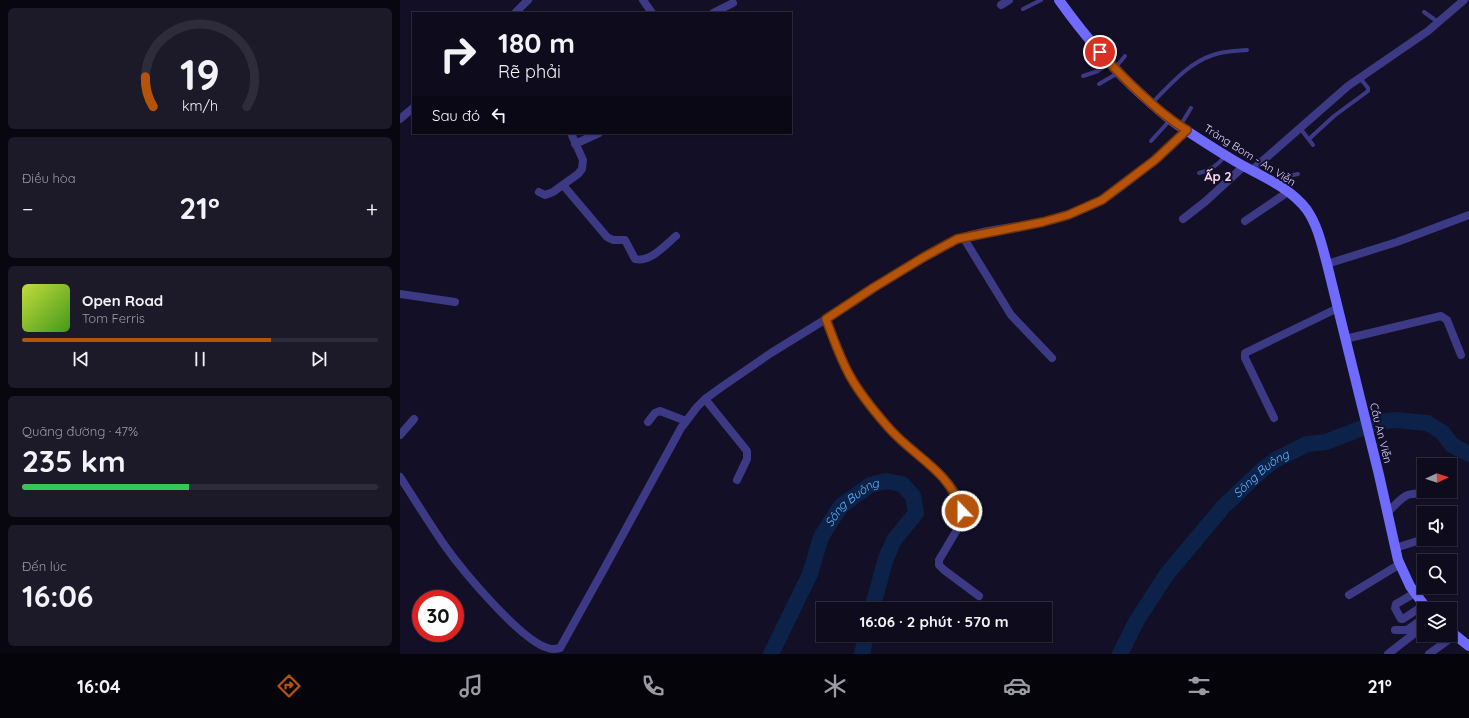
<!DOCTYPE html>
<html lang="vi">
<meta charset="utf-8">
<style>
:root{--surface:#0e0b1c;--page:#1c1929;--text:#f1f3f6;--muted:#9b9ba3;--line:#2e2b3b;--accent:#b45309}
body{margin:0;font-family:Quicksand,sans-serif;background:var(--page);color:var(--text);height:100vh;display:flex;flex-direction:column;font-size:15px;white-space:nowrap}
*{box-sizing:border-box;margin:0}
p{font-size:13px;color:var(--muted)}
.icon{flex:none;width:22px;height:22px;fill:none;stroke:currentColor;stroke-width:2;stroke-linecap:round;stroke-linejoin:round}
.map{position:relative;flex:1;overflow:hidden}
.sheet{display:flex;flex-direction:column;gap:8px;padding:8px;background:#08060f;width:400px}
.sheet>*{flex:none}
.hud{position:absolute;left:12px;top:12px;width:380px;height:122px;border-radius:0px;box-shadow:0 1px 3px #0004,0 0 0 1px var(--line);background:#0e0b1c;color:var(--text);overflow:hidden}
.needle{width:26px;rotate:87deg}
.tools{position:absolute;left:1017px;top:458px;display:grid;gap:8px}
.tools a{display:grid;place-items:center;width:40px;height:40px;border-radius:0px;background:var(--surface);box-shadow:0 1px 3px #0004,0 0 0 1px var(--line);font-size:20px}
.speed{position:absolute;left:12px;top:590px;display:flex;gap:8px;font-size:20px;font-weight:700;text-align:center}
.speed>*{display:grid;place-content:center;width:52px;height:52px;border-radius:50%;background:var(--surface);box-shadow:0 1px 3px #0004,0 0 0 1px var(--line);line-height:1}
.speed .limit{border:6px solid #d22;background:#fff;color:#111}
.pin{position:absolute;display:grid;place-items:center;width:34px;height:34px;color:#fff;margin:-17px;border:2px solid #fff;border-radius:50%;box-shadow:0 1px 4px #0007}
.me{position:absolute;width:44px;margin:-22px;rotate:338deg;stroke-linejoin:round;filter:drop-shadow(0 0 3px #0008)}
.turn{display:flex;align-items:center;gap:14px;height:84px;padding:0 20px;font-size:18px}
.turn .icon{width:52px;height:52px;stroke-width:2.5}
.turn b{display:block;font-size:28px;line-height:34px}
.then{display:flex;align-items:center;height:38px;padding:0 20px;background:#0003;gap:8px;font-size:15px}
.big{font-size:30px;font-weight:800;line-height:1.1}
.sheet .card{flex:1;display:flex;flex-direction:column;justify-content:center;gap:6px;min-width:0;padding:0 14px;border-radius:6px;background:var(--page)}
.sheet .dial{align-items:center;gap:0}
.dial svg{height:104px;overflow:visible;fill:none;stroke:var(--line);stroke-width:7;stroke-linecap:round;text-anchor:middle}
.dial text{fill:var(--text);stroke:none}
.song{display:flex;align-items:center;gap:12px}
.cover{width:48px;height:48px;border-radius:6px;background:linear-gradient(135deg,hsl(70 70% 55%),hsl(100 70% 35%))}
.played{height:4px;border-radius:2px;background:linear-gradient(90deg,var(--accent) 70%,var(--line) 70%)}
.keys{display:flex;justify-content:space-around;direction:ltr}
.heat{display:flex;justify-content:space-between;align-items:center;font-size:22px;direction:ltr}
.charge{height:6px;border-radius:3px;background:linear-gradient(90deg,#34c759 47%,var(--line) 0)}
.trip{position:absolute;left:416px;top:602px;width:236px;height:40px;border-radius:0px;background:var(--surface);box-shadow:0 1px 3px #0004,0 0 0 1px var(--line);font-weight:800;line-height:40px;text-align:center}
.dock{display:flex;height:64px;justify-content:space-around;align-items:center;background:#06040b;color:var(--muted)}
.dock .icon{width:28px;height:28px}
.dock .selected{color:var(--accent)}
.dock b{font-size:18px;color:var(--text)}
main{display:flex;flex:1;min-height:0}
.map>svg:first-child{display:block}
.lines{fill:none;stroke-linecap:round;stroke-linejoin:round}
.river{stroke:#0c2248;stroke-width:16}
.lane{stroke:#3d3a85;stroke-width:4}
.street{stroke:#3d3a85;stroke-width:8}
.secondary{stroke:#6f6bff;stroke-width:10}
.route-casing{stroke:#753606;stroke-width:10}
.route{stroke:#b45309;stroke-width:7}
.labels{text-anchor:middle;stroke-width:4;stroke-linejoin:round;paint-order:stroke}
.street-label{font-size:11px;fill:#d9d4ff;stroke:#130f26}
.water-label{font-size:12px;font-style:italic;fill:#62b6ff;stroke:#130f26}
.quarter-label{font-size:13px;font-weight:bold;fill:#ffd6f0;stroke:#130f26}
</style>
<main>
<section class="sheet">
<div class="card dial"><svg viewBox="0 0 100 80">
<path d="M14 69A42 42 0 1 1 86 69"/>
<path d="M14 69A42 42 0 0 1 8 46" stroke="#b45309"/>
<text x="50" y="56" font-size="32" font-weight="700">19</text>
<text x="50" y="72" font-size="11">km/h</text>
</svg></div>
<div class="card"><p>Điều hòa</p>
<div class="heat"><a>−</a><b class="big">21°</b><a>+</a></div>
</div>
<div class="card">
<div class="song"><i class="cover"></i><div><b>Open Road</b><p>Tom Ferris</p></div></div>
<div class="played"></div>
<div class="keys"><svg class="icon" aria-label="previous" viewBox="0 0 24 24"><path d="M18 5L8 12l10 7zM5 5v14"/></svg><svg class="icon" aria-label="pause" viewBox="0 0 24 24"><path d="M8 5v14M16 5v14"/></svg><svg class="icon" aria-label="next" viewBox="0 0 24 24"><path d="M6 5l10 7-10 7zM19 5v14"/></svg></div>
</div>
<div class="card"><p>Quãng đường · 47%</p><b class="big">235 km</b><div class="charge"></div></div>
<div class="card"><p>Đến lúc</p><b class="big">16:06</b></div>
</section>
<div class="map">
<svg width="1069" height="654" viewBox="0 0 1069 654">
<rect width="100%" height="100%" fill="#130f26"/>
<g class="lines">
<g class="river">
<path id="s1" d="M371,654l39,-80 11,-37 10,-16 10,-15 29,-21 16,-4 16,3 11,12 3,17 -22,27 -8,18 -14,51"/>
<path d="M462,654l4,-19"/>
<path id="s2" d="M720,654l17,-34 30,-46 56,-67 39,-37 13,-10 32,-16 19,-2 52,-20 17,-2 32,3 15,9 10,13 17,9"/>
</g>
<g class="lane">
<path d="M623,9l18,-9"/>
<path d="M1024,12l14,10"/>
<path d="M715,68l10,-12"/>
<path d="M683,76l15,-5 11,-8"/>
<path d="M699,84l19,-11"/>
<path d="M752,103c18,-18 36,-40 61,-48 11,-4 23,-4 34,-5"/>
<path d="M780,126l11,-18"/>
<path d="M900,128l13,17"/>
<path d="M909,139l25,-23 34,-25v-3l-8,-10"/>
<path d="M751,141l20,-22"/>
<path d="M799,173c11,-2 19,-8 26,-17"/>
<path d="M880,186l8,-10 10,-2"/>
</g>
<g class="street">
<path d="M243,0l9,13"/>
<path d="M601,5l8,-5"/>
<path d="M115,13l13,-13"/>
<path d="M313,13l20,-10"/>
<path d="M0,119l13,-11"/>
<path d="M175,144l24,-11"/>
<path d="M851,171l97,-85 80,-55 36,-31"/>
<path d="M163,185l44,52 6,3h12l10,19c15,4 30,-14 41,-23"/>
<path d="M139,192l6,3 8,-3 25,-18 4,-5 1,-9 -12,-27"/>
<path d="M783,219l23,-18 38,-35"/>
<path d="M845,221l43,-29"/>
<path d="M563,237l48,78 41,43"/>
<path d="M927,264l70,-22 72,-27"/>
<path d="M0,294l55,8"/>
<path d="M426,319c11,28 21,56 39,80 9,12 20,26 32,37 23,22 71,49 64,87l-22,37v5l5,5 35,26"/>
<path d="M945,339l96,-23 6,4 14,35"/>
<path d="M305,399l42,52v8l-10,21"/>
<path d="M874,418l-29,-60v-5l93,-45"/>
<path d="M248,422l7,-9 5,-2 26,10"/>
<path d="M0,435l14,-16"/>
<path d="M0,477c15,23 29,46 45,69 17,24 76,95 103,102 4,2 8,1 12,0l44,-79 77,-141 16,-21 8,-8 18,-13 48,-33 55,-34 47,-31 77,-46c26,-12 63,-14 92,-20 19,-5 44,-12 60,-22 31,-20 59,-45 85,-71"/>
<path d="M987,513c20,-20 17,-20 46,-20"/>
<path d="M1027,539l6,4"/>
<path d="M995,548l29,-9"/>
<path d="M1015,593l-19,11 -1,4 6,11h2l21,-14"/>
<path d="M949,595l51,-31"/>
<path d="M995,630h12l17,-12"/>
<path d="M988,654l36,-28"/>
<path d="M1029,654l26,-19"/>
</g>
<g class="secondary">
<path d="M659,0c25,35 52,67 84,96 11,10 23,21 35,29 20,13 41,27 62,39 23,13 51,24 67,46 11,16 15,36 20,54l52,211 19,85 12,26 17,23"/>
<path d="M1050,631l19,15"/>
</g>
</g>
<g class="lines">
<defs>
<path id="route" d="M562,511c-13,-41 -47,-53 -74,-84 -14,-16 -28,-33 -38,-51 -10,-18 -17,-38 -24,-57l47,-31 51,-31 33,-18 86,-17 25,-7 34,-15 53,-40 32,-30c-11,-6 -19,-13 -28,-20 -21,-18 -41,-37 -59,-58"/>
</defs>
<use href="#route" class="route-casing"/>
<use href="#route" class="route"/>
</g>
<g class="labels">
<g class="street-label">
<text transform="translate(850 155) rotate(32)" y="4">Trảng Bom - An Viễn</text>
<text transform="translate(981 433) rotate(76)" y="4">Cầu An Viễn</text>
</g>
<g class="water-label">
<text dy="4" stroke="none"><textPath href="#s2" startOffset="231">Sông Buông</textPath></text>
<text dy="4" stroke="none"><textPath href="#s1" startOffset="175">Sông Buông</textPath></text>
</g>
<g class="quarter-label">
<text x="818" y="181">Ấp 2</text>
</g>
</g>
</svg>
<div class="tools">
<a><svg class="needle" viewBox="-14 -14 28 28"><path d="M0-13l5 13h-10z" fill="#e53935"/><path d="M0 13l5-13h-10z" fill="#9b9ba3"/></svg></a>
<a><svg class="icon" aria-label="sound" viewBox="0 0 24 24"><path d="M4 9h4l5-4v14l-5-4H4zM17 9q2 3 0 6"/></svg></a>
<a><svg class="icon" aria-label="search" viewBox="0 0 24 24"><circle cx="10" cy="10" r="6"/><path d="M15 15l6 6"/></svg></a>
<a><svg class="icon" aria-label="layers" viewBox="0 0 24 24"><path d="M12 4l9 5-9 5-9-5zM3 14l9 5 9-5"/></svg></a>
</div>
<div class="speed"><div class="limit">30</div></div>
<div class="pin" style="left:700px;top:52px;background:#d93025"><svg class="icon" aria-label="arrive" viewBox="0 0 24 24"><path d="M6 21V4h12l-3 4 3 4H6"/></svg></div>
<svg class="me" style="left:562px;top:511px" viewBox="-20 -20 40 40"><circle r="17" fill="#b45309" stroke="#fff" stroke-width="3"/><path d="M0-11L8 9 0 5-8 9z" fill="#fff"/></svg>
<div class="trip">16:06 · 2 phút · 570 m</div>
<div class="hud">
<div class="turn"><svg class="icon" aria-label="right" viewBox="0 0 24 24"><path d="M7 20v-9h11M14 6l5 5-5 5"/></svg><div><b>180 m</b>Rẽ phải</div></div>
<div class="then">Sau đó<svg class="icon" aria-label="left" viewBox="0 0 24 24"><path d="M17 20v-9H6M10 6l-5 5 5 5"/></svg></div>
</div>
</div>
</main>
<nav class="dock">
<b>16:04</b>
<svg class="icon selected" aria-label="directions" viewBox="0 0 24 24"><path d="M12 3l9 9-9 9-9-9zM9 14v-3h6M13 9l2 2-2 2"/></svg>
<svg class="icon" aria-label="music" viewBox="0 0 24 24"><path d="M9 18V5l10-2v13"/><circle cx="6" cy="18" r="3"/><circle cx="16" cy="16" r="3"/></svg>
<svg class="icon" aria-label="phone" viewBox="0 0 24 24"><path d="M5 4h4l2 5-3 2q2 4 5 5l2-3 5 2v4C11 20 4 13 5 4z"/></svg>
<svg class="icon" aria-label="climate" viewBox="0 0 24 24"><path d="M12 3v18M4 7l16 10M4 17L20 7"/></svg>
<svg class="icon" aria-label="car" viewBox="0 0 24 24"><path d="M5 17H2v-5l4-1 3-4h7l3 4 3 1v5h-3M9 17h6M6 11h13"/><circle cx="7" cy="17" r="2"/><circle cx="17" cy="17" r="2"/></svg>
<svg class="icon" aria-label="filters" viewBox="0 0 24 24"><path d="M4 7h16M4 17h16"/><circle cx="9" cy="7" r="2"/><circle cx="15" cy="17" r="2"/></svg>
<b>21°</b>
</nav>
